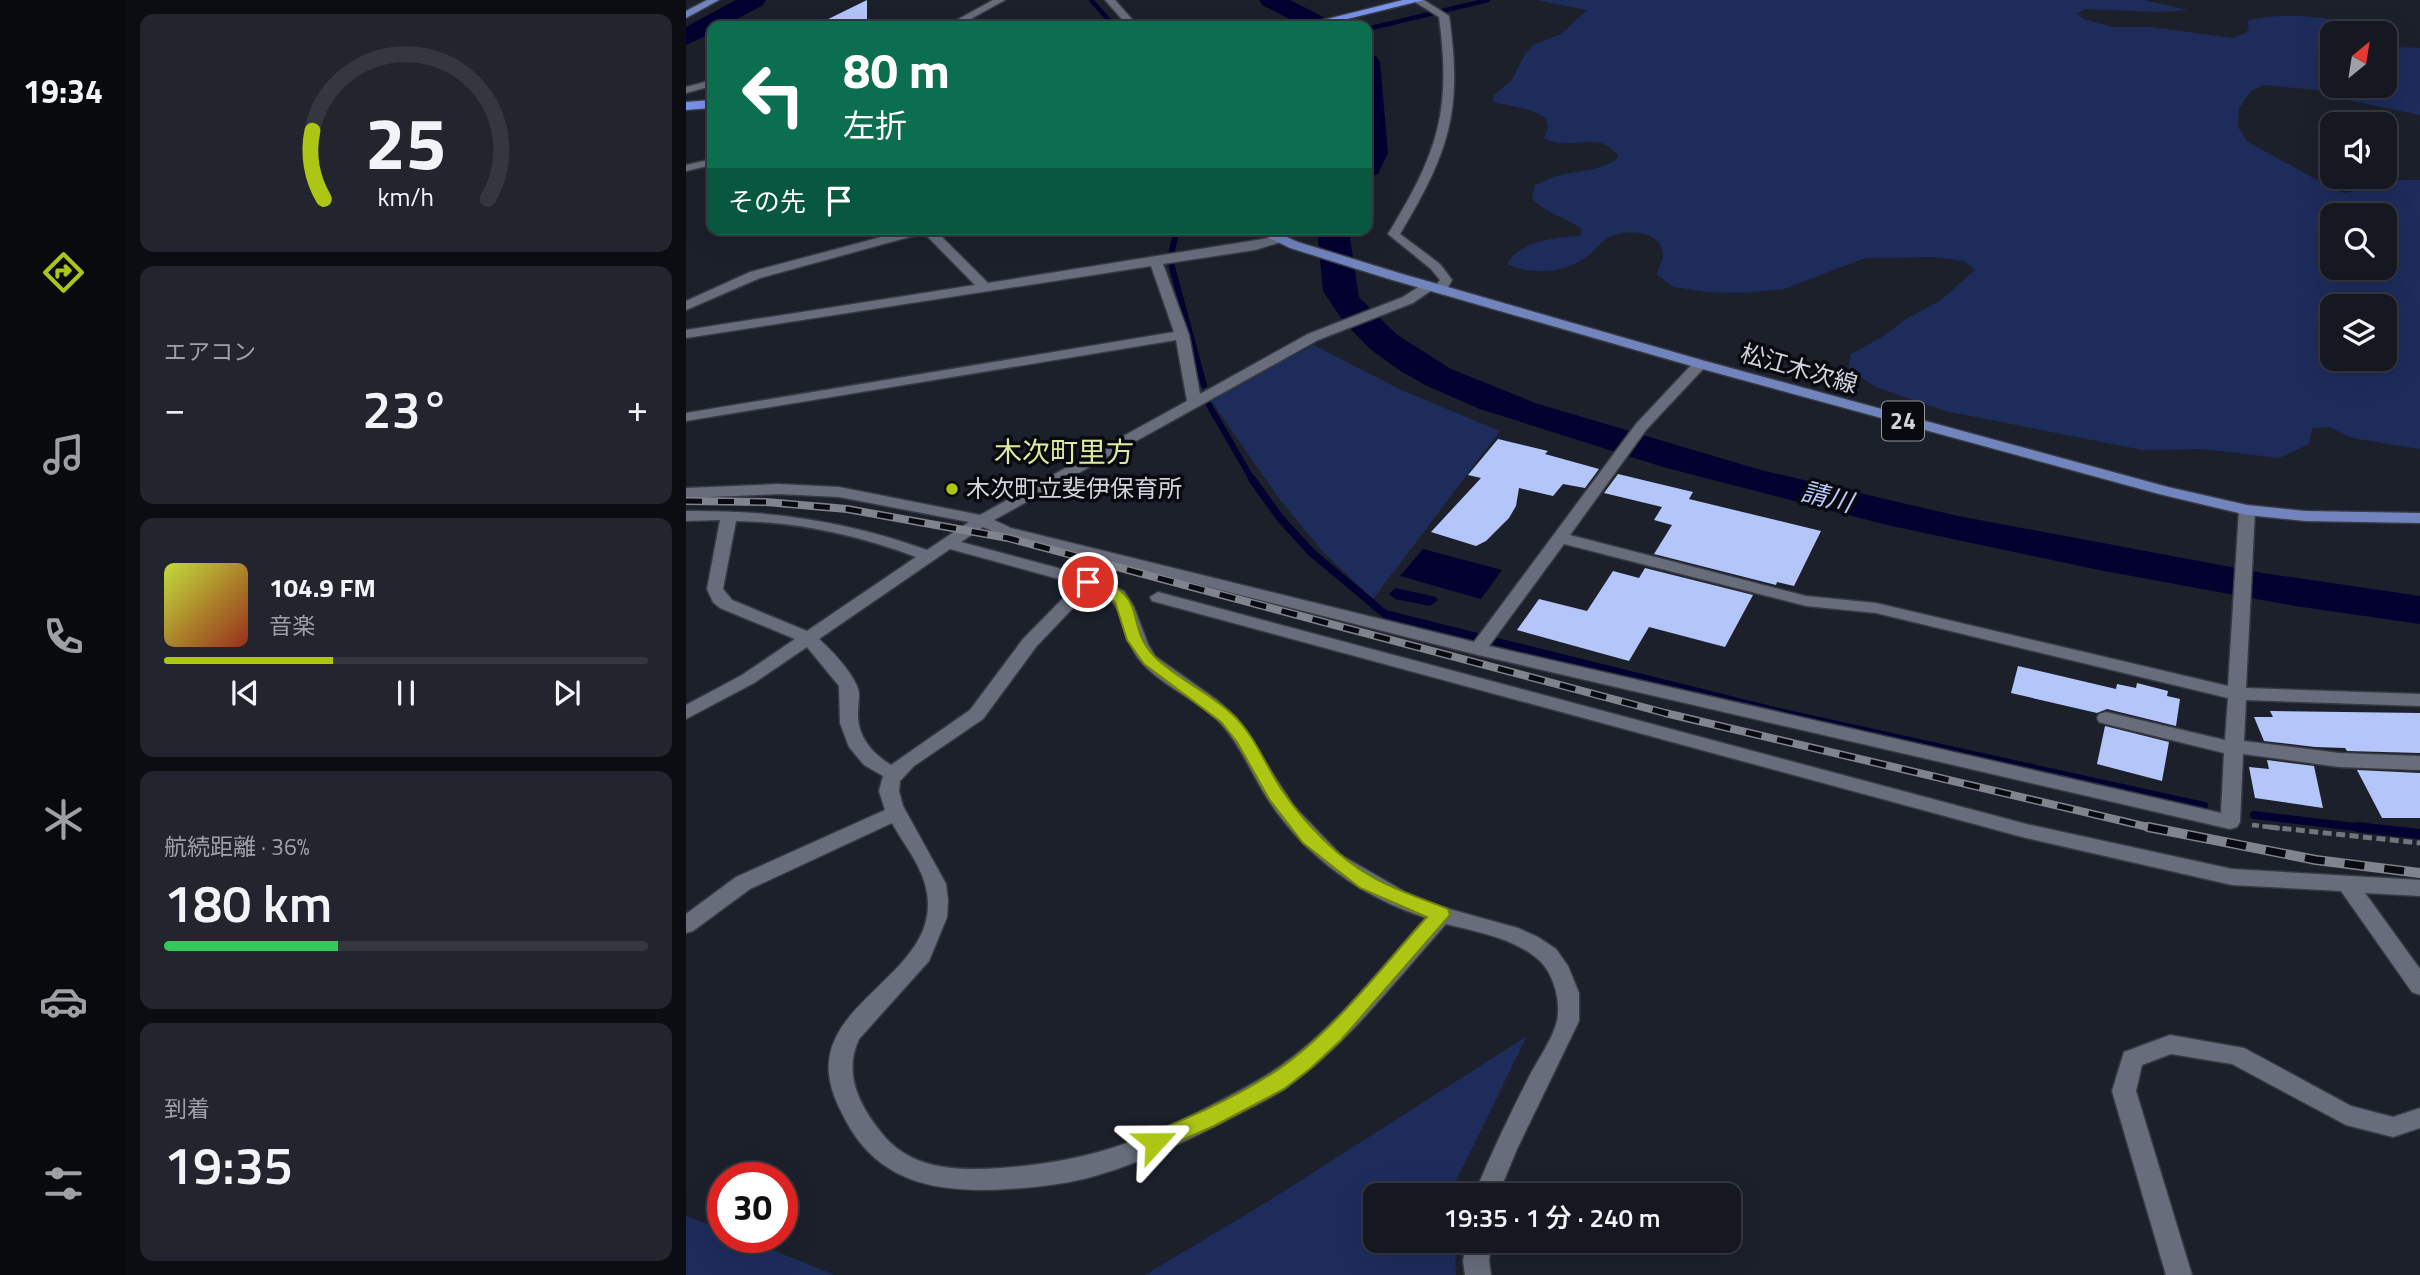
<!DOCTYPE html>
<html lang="ja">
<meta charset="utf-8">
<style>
:root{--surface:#151820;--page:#22252d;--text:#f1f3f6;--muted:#9da0a5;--line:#34373e;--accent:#acc613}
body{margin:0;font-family:"Titillium Web","Noto Sans JP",sans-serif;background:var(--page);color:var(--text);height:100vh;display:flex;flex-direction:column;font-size:26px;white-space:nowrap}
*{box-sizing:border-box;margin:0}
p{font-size:23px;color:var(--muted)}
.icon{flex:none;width:38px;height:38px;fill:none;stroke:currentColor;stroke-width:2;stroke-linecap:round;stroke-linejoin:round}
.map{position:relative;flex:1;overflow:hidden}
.sheet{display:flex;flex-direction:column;gap:14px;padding:14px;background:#0c0d12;width:560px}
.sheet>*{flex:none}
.top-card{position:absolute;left:21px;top:21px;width:665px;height:214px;border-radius:14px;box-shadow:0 7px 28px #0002,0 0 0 2px var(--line);background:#0b6e4f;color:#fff;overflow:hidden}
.needle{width:46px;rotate:30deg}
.fabs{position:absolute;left:1634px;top:21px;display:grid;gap:14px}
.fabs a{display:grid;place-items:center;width:77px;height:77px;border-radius:14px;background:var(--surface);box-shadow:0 7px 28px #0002,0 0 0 2px var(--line);font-size:35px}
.speed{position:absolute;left:21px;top:1162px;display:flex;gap:14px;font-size:35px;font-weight:700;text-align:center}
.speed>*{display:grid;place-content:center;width:91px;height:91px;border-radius:50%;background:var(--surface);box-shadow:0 7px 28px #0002,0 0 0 2px var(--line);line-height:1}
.speed .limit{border:10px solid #d22;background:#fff;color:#111}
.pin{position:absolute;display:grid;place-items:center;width:60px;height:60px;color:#fff;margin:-30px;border:4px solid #fff;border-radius:50%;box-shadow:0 2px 7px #0007}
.me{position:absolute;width:77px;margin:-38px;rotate:66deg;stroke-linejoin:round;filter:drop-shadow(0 0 5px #0008)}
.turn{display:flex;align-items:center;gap:24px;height:147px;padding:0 21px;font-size:32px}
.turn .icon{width:91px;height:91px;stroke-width:2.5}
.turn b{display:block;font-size:49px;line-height:60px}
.then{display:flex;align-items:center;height:66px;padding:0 21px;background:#0003;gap:14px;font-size:26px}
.big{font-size:52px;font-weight:600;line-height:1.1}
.sheet .widget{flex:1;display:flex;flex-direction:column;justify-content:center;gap:10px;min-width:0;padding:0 24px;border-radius:14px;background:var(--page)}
.sheet .dial{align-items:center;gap:0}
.dial svg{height:182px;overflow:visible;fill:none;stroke:var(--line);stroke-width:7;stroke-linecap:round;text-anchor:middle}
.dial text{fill:var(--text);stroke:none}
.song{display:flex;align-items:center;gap:21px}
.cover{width:84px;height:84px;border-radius:10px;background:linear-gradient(135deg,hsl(70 70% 55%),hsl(10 70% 35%))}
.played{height:7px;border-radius:4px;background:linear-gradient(90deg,var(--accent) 35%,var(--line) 35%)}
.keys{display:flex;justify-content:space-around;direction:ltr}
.heat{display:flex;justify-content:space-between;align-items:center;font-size:38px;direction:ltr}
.charge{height:10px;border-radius:5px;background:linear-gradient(90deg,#34c759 36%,var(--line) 0)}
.trip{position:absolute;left:677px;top:1183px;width:378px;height:70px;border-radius:14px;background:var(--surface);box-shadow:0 7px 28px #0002,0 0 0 2px var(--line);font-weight:600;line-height:70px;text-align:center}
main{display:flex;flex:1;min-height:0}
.tabs{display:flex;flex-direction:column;width:126px;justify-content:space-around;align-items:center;background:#080a0d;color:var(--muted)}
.tabs .icon{width:49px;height:49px}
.tabs .active{color:var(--accent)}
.tabs b{font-size:32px;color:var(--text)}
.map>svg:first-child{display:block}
.green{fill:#1e2c5c;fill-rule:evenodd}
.water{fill:#020130}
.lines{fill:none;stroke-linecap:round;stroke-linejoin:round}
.stream-far3{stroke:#020130;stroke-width:4.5}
.stream-far2{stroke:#020130;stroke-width:6}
.stream-far1{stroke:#020130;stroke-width:8}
.stream{stroke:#020130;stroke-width:10}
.river{fill:#020130;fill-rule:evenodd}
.building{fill:#b4c6f9}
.minor-casing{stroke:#373a43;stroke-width:3}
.major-casing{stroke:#373a43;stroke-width:3}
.highway-casing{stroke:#373a43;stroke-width:3}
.path-far1{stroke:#71757e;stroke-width:4.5;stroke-dasharray:7 3.5;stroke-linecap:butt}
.path{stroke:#71757e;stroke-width:5;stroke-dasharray:9 4.5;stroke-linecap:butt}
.minor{fill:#676d7b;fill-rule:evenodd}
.major{fill:#7184be;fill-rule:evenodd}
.highway{fill:#7793ea;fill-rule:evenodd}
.rail-far1-casing{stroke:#80848d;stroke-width:8}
.rail-casing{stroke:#80848d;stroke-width:10}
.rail-far1{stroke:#080a0f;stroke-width:5;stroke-dasharray:16;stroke-linecap:butt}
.rail{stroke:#080a0f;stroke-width:7;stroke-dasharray:20;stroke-linecap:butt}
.route{fill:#acc613;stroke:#70810c;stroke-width:2}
.poi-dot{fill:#acc613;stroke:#080a0f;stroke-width:2.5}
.labels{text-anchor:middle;stroke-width:7;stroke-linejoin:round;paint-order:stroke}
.shield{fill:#080a0f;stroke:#95979e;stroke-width:2}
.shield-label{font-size:23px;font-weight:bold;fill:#d1d4dc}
.street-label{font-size:24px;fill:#d1d4dc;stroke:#080a0f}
.poi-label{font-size:24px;fill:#d1d4dc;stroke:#080a0f;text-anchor:start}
.water-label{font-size:26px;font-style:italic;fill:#b8cafd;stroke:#080a0f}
.quarter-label{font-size:28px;fill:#d9eb9f;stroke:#080a0f}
</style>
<main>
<nav class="tabs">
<b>19:34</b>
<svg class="icon active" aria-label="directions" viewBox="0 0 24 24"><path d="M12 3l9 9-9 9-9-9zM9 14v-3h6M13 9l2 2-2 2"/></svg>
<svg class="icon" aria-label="music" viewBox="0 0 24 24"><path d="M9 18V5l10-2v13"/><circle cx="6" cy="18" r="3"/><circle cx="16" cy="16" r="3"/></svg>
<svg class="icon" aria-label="phone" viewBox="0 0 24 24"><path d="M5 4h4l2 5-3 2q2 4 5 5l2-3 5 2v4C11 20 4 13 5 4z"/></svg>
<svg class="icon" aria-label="climate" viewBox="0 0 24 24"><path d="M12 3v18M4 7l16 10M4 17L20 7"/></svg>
<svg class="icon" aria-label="car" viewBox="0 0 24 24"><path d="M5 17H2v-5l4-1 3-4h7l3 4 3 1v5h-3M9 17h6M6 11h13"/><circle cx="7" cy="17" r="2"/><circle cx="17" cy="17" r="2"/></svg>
<svg class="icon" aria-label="filters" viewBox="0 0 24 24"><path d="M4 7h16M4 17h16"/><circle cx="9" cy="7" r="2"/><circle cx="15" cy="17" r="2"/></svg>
</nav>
<section class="sheet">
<div class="widget dial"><svg viewBox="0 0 100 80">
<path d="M14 69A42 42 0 1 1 86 69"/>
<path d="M14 69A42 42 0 0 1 9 39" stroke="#acc613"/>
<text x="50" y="56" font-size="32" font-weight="700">25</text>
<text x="50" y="72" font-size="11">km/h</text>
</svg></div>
<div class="widget"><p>エアコン</p>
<div class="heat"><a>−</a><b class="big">23°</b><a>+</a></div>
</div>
<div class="widget">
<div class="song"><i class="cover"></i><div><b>104.9 FM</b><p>音楽</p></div></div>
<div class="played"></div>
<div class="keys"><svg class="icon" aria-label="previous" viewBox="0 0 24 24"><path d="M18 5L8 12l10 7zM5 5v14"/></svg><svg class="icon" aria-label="pause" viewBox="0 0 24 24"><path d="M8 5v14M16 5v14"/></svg><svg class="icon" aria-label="next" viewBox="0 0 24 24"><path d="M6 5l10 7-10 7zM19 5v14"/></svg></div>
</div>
<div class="widget"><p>航続距離 · 36%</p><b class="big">180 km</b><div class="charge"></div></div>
<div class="widget"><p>到着</p><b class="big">19:35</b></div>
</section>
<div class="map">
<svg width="1734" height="1275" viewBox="0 0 1734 1275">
<rect width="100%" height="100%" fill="#1c202b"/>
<g class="green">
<path d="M850,0h607l45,10 -28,2 -75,-3 -8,5 7,5 28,8h38l83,11 13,-5 3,-6 -2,-6c29,-9 97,-6 123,12h-37v53h52v-40l35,2v67l-83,-17 -20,-8 -54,-5 -12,6 -12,17 -1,19 10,15 71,39 5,7 21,5 11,-2 16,-11h48v269l-68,-11 -23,-11 -17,1 -3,16 -30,14 -77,-9 -59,1 -198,-39 -69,-24 -28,-18 3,-15 31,-17 24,-18 34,-18 35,-31 -11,-9 -30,-4 -69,1 -81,31 -42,4 -34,-1 -34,-5 -17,-12c1,-6 6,-15 6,-20 0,-25 -39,-26 -53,-18 -9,4 -14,12 -21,18 -22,18 -57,21 -82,9 13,-23 49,-27 73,-28l2,-7c-17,-12 -36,-15 -50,-31l3,-13c8,-3 17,-8 26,-10 21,-5 41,-4 58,-18 -20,-30 -48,-4 -75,-19l4,-10 -2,-10 -16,-8 -37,-8 1,-7 18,-15 13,-26 8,-9 28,-11 26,-24zM1647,215h52v53h-52zM1647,306h52v53h-52z"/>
<path d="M628,345l87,45 99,41 -127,168 -50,-47 -45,-55 -66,-95v-5z"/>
<path d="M841,1036l-72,147v12h-79v46h79l1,34h-311l122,-73z"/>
<path d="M0,1216l37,14v7h17l95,38h-149z"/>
</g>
<g class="water">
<path d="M737,549l79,21 -21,29 -81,-23z"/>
<path d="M709,588l41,9 2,3 -8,6 -35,-7 -6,-5z"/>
</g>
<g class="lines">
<g class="stream-far3">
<path d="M405,0l23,26"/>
<path d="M681,29l121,-29"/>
</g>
<g class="stream-far2">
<path d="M485,255l6,-26"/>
<path d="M485,263l33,122"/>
<path d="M523,405l44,76"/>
</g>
<g class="stream-far1">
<path d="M566,479l28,39 32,35 73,61 398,99 421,93"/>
<path d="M1568,815l118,14"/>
</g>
<path class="stream" d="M1671,827l63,7"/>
<g class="river">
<path d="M50,0h30l-3,5 -39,21h-12v7l-26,12v-18z"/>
<path d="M573,0h31l41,21 4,5h-32l-41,-21z"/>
<path d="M681,54l9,2 4,6 8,91 -10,21 -11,3z"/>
<path d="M636,229h32l-4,9 9,59 37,37 55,35 84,34 226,67 197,46 305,57 157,23v28l-125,-18 -196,-36 -212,-45 -224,-58 -183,-58 -55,-24 -26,-15 -29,-21 -27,-28 -20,-30 -5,-53z"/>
</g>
</g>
<g class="building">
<path d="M181,0v26h-53z"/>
<path d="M812,439l50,12 -3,3 54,15 -14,19 -22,-4 -10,12 -34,-8 -3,18 -7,12 -23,23 -10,5 -45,-14 50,-54 -13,-3z"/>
<path d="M932,474l75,18 -4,7 132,32 -27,55 -17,-4 -1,3 -122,-31 18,-29 -18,-5 8,-13 -58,-14z"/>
<path d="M959,568l108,27 -28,52 -76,-20 -20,34 -112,-31 22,-31 48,12 26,-40 26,7z"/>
<path d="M1332,666l98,23 1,-5 19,4 1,-5 31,8 -1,5 13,3 -4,27 -69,-17 -10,4 -86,-20z"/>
<path d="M1584,711l150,2v40l-73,-2 -2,-3 -30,-1 -51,-6 -10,-24h19z"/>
<path d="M1419,726l64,16 -7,39 -65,-17z"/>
<path d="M1581,760l47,6 9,42 -68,-10 -6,-31 20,2z"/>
<path d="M1671,770l63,3v45h-38z"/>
</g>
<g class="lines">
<defs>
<g id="minor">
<path d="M307,0h12l-47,26h-12z"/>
<path d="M419,0h10l23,26h-10z"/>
<path d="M726,0h12l25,16c14,95 0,136 -49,218l40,30 12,16 -6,11 -5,1 -6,-4 -22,15 -95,37 -324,180 17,8 463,114 162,-218 59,-63h10v6l-59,63 -76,105 236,61 70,7 352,83 11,-176 8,-5 6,2 2,3 -9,178 174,6v12l-174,-6 -2,41 95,12 81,3v14l-81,-3 -96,-13 -3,68 -3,5 -7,2 -752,-174 -479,-121 -16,-7 -22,15 134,36 29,13 10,16 14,37 7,12 62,44 19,17 58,89 47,49 66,38 35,14 76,21 20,9 18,12 12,17 11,27v28l-62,128 -19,46h-24c17,-41 36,-81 57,-122 8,-15 22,-35 26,-52 4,-20 -3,-46 -17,-60 -25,-23 -63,-29 -94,-37 -51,57 -97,119 -160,164 -16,11 -34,19 -51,28 -44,23 -89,45 -137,59 -29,9 -59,12 -89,14 -62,4 -124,-2 -159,-61 -9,-16 -19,-34 -21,-54 -8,-77 120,-105 96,-190 -6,-22 -22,-41 -33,-61l-142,66 -57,42 -7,2v-19l50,-37 149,-67 -6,-19 4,-15 -19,-11 -15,-18 -9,-24 -1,-37 -32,-39 -53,36 -68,36v-14l56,-30 53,-36 -75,-31 -7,-6 -6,-13 13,-69 -34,1v-10c84,-1 161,10 241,39l42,-28 -130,-25 -60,-3 -93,4v-10l93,-4 60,3 141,28 207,-114 -11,-61 -490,81v-8l488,-81 -23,-66 -465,72v-8l289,-45 -51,-52 -164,45 -74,32v-9l64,-29 161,-43h23l54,54 293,-47v6l-26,8 -92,14 26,71 11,59 108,-60 95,-37 23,-15 11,2 3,-4 -9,-11 -43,-35c49,-80 64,-122 51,-217zM50,521c63,1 121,14 180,36l-109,74 -75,-31 -9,-11zM878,544l242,62 70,7 352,85 -3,42 -119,-28 -7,2 -2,4 2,4 7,2 118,29 -3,60 -732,-167zM264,549l127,35 -54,55 -53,71 -79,55c-19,-12 -34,-29 -33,-52 0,-10 3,-19 -1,-27 -8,-18 -24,-34 -38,-47zM406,588c40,16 25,48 51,76 23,25 57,36 80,62 18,21 29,48 44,72 37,58 94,99 159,120 -44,48 -84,102 -136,141 -25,19 -51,32 -78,46 -73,38 -128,57 -211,63 -44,3 -92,2 -121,-37 -21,-27 -37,-58 -21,-92l70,-78 18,-44 1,-17 -2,-16 -43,-78 -4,-15 1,-10 14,-15 69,-47 53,-72z"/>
<path d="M189,21l20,5h-23v-4z"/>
<path d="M26,80v6l-26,7v-6z"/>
<path d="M26,159v6l-26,6v-6z"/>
<path d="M472,592l868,232 206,45 188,11v16l-55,-3 55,76v26l-8,-3 -71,-101 -109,-6 -206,-47 -874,-237 -2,-4z"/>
<path d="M1484,1035l74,13 107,58 42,11 27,-9v20l-27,9 -47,-12 -114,-61 -61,-10 -29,11 -6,26 56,184h-26l-54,-184 12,-39z"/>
<path d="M781,1241h24l-2,20 2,14h-26l-2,-14z"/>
</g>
<g id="major">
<path d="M21,0h12l-33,18v-7z"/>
<path d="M565,229h17l30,13 101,31 306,88 463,126 79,18 58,6 115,2v10l-115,-2 -58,-6 -88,-21 -464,-127 -306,-88 -99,-31z"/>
</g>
<g id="highway">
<path d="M717,0h21l-105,26h-20z"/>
<path d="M26,100v8l-26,2v-8z"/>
</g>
</defs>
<use href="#minor" class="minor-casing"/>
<use href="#major" class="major-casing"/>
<use href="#highway" class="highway-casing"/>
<path class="path-far1" d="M1566,825l33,4"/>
<path class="path" d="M1583,827l151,16"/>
<use href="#minor" class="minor"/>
<use href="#major" class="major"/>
<use href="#highway" class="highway"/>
<defs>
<path id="rail-far1" d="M0,501l80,1 81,7 161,29 657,175 491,116"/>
<path id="rail" d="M1462,827l168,33 104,13"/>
</defs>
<use href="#rail-far1" class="rail-far1-casing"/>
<use href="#rail" class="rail-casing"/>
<use href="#rail-far1" class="rail-far1"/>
<use href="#rail" class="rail"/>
</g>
<path class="route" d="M402,577c66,17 33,45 67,80 22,22 54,35 77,57 23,21 33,51 50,76 23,34 56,68 92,88 23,13 49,21 74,31l2,6 -109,125 -30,28 -27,21 -70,37 -59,26 -8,-3 -3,-7 3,-7c41,-17 83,-35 121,-59 58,-35 113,-108 159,-159l-67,-29 -57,-45 -34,-44 -32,-57 -16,-20 -77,-58 -17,-24 -12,-38 -35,-20z"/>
<circle class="poi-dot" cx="266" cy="489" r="7"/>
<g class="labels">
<rect class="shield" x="1196" y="401.5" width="42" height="39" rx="5"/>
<g class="shield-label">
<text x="1217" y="429">24</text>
</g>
<g class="street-label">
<text transform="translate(1113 369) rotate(16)" y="8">松江木次線</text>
</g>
<g class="poi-label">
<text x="280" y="497">木次町立斐伊保育所</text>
</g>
<g class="water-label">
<text transform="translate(1141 497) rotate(14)" y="9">請川</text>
</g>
<g class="quarter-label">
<text x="378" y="462">木次町里方</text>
</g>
</g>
</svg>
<div class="fabs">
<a><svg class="needle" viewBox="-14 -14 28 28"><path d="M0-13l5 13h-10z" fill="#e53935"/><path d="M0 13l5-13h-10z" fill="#9da0a5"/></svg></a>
<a><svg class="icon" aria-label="sound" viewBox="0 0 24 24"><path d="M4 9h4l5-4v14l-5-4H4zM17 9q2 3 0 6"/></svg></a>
<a><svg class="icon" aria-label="search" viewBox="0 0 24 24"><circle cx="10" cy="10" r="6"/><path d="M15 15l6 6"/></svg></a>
<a><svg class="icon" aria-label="layers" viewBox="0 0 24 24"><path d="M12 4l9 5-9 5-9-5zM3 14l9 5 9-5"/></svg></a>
</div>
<div class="speed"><div class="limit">30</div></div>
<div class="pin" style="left:402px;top:582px;background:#d93025"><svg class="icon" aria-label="arrive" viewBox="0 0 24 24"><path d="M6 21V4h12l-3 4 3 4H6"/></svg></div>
<svg class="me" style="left:469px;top:1142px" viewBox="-20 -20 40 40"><path d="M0-17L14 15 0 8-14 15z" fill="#acc613" stroke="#fff" stroke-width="4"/></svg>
<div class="trip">19:35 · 1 分 · 240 m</div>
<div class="top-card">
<div class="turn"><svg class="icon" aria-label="left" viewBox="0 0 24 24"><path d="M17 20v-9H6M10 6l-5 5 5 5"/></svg><div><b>80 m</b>左折</div></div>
<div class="then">その先<svg class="icon" aria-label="arrive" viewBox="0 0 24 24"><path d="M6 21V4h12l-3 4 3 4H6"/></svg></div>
</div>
</div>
</main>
